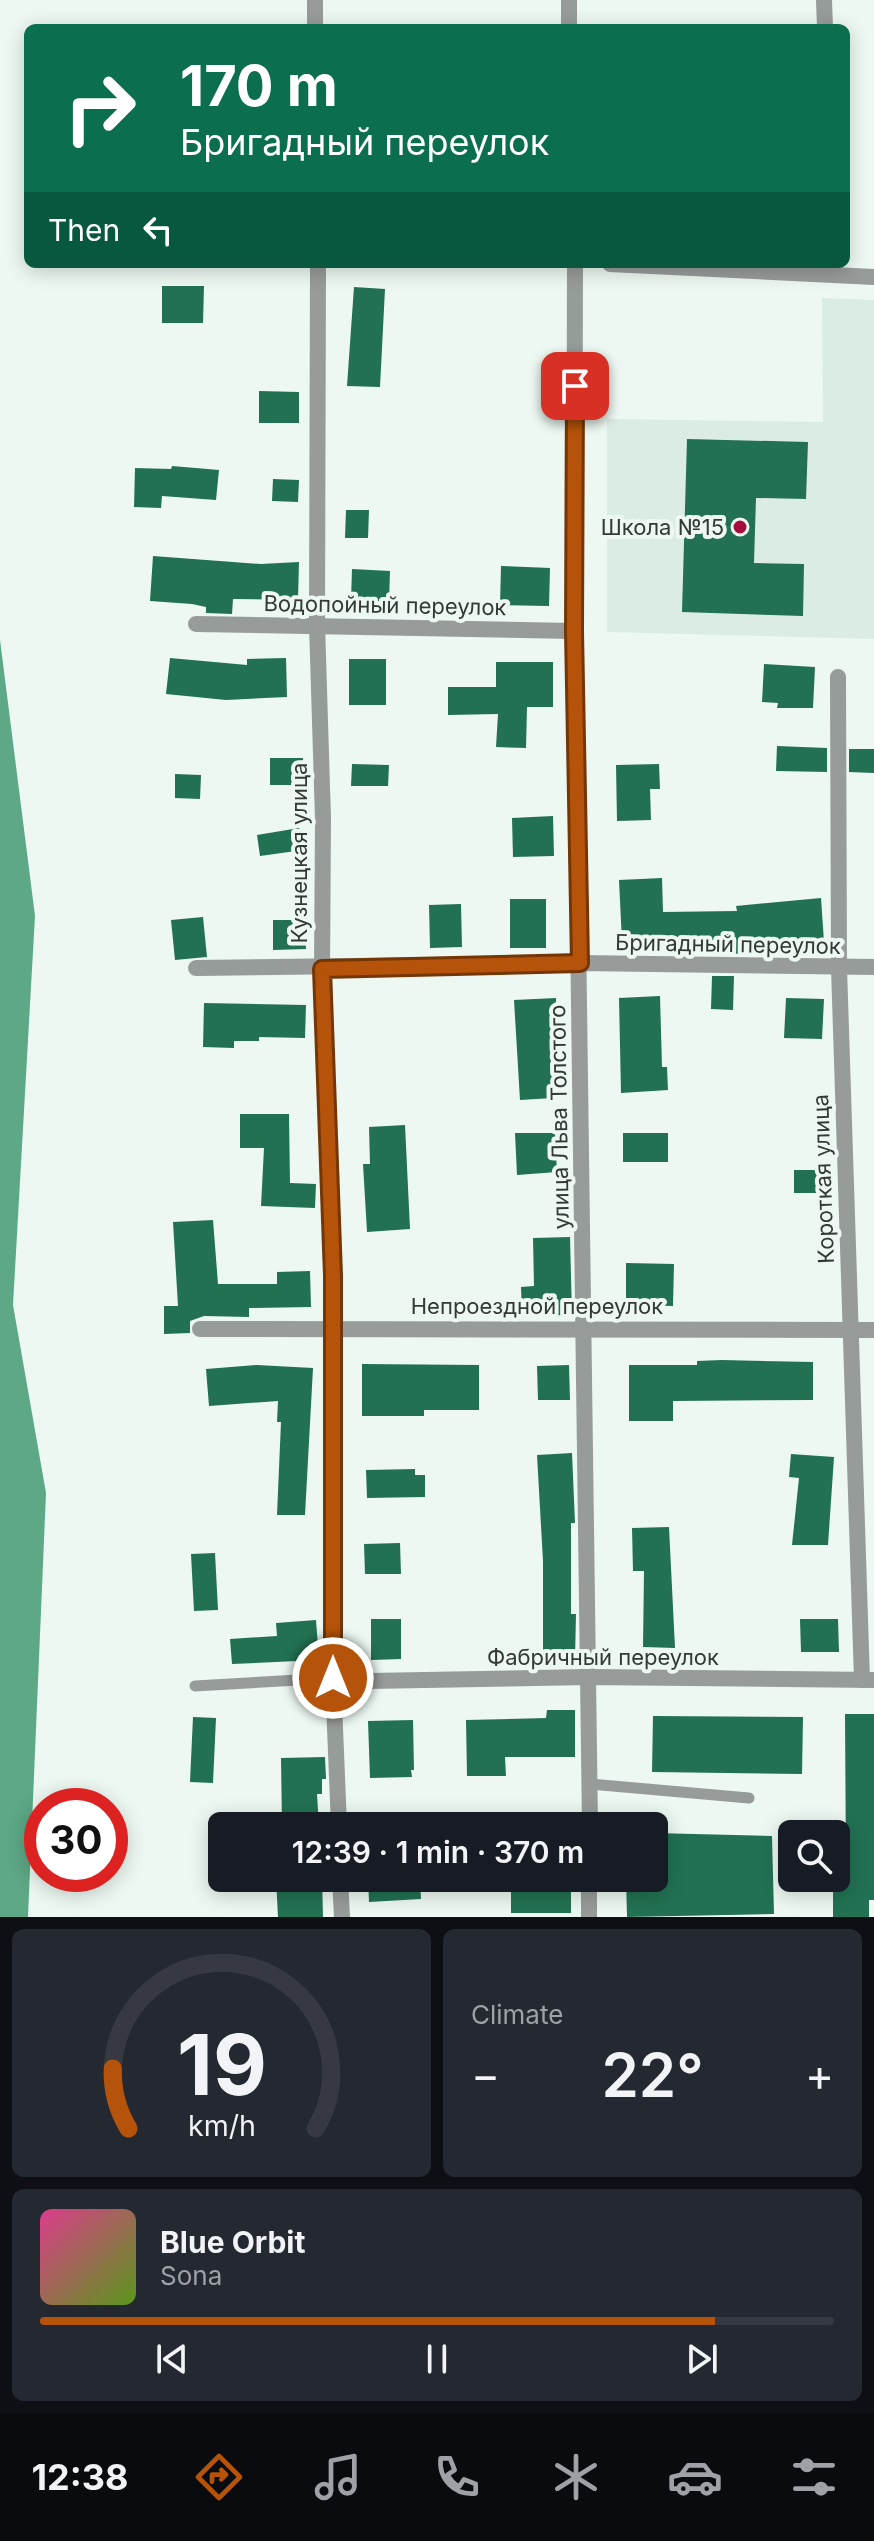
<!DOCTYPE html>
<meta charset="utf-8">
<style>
:root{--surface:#171b24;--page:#242831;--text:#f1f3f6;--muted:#9ea1a6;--line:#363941;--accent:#b45309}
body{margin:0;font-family:Inter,sans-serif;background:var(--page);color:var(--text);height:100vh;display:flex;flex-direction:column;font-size:30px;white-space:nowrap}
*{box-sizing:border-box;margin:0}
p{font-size:26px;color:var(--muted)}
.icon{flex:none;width:44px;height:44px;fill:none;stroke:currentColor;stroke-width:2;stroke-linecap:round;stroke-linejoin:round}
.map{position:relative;height:1917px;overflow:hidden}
.side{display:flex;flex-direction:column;gap:12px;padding:12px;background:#0d0f14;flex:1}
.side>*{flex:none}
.hud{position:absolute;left:24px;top:24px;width:826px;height:244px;border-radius:12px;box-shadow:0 4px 20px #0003;background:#0b6e4f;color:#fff;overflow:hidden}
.tools{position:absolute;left:778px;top:1820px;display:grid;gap:16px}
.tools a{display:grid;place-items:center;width:72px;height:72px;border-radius:12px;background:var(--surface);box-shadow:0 4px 20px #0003;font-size:40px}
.speed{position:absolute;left:24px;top:1788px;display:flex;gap:16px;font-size:40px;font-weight:700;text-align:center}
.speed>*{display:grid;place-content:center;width:104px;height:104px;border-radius:50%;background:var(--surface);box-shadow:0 4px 20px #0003;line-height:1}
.speed .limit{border:12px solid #d22;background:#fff;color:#111}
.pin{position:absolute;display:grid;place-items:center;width:68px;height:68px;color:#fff;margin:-34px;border-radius:16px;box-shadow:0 4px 12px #0006}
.me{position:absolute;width:88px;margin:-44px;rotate:0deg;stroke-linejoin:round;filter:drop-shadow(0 0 6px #0008)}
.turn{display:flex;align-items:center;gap:28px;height:168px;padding:0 24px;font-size:36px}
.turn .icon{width:104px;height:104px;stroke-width:2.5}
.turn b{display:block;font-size:56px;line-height:68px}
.then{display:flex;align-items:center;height:76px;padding:0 24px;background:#0003;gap:16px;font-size:30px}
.big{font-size:60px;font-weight:600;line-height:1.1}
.side .tile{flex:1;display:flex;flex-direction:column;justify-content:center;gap:12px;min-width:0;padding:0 28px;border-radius:12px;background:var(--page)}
.side .dial{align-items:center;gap:0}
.dial svg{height:208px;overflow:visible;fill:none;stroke:var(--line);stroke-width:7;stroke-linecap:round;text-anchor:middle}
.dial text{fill:var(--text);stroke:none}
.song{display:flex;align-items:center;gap:24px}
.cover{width:96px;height:96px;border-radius:12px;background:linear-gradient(135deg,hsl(330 70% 55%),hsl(90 70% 35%))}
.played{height:8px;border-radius:4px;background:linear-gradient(90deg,var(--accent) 85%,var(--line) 85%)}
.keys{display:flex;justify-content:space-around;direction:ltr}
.heat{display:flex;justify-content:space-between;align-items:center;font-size:44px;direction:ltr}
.side .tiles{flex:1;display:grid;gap:12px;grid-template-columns:1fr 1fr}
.tile:last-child{grid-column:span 2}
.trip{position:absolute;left:208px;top:1812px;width:460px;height:80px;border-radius:12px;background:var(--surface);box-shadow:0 4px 20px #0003;font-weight:600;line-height:80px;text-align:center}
.tab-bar{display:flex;height:128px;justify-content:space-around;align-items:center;background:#090b0e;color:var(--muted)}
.tab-bar .icon{width:56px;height:56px}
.tab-bar .active{color:var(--accent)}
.tab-bar b{font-size:36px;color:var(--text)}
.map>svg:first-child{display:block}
.built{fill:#dbede3}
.water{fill:#5da886}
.building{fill:#227152}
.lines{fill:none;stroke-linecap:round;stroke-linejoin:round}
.service{stroke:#979b99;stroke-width:11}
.minor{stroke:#979b99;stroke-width:16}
.route-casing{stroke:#753606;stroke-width:20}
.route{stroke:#b45309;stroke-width:14}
.poi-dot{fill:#a60d3d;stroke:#ecf8f1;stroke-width:3}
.labels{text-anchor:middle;stroke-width:8;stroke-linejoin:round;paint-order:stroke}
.poi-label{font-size:22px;fill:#343936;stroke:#ecf8f1;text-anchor:end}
.street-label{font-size:22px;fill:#343936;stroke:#ecf8f1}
</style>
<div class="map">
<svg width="874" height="1917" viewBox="0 0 874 1917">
<rect width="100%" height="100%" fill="#ecf8f1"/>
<path class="built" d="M822,298l52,2v339l-267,-7v-213l216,3z"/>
<path class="water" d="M0,640l35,276 -22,389 33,188 -18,424h-28z"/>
<g class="building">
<path d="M162,286h42l-1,37h-41z"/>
<path d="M354,287l31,2 -5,98 -33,-1z"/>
<path d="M259,391l40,1v31h-40z"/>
<path d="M687,439l121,3 -2,57 -50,-1 -2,65 50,1 -1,52 -121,-4z"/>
<path d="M172,466l47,4 -3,30 -54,-4 -1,12 -27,-1 1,-39 36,1z"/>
<path d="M273,479l26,1 -1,22 -26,-1z"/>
<path d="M346,510h23l-1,28h-23z"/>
<path d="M153,556l108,8 38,-2 -1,38 -65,-1 -1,15 -26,-1v-6l-14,-3 -42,-3z"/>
<path d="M501,566l49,2 -1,38 -49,-1z"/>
<path d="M352,569l38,2 -1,31 -38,-2z"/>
<path d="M170,658l77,7v-6l39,-1 1,39 -61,3 -60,-6z"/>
<rect x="349" y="659" width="37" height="46"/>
<path d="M496,662h57v45h-26l-1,41 -30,-1 2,-33 -50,1v-28h48z"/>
<path d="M764,664l51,3 -2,41h-36l1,-5 -16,-1z"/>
<path d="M777,746l50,2v24l-51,-1z"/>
<path d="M849,749h25v24l-25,-1z"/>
<rect x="270" y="758" width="33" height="27"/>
<path d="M352,764l37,1 -1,21h-37z"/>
<path d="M659,764l1,25h-10l1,31 -34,1 -1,-56z"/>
<path d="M175,774l26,1 -1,24 -25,-1z"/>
<path d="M553,816l1,40 -41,1 -1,-39z"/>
<path d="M299,828l4,22 -43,6 -3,-21z"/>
<path d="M662,878l1,34 74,-1 -1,-5 85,-8 3,44 -68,6v6l-64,-1 -1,-14 -69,3 -3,-62z"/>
<rect x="510" y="899" width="36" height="49"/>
<path d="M461,904l1,43 -32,1 -1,-43z"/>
<path d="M203,917l4,40 -32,3 -4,-40z"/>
<path d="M273,920h32l1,29 -33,1z"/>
<path d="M712,976h22l-1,34 -22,-1z"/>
<path d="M660,996l2,71h5l1,23 -47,3 -2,-95z"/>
<path d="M556,998l2,94h-5v6l-33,2 -6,-100z"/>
<path d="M786,998l38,1 -2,40 -38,-1z"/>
<path d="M204,1003l102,2 -1,33 -46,-1v4h-25v7l-31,-1z"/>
<path d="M240,1114h49l1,69 26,1 -1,24 -54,-2 3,-58h-24z"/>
<path d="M405,1125l5,104 -43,3 -4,-68h7l-1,-37z"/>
<path d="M515,1133h40l2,39 -40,3z"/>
<rect x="623" y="1133" width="45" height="29"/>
<rect x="794" y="1170" width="30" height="23"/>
<path d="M213,1220l5,64h59v-12l33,-1 1,36 -62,1v9l-45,-1 -14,5v12l-26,1v-28h14l-5,-84z"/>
<path d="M570,1237l2,78 -50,1 -1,-29 13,-1 -1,-48z"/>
<path d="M626,1263l48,1 -1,42 -47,-1z"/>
<path d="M722,1360l91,2v38l-140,1v20h-44v-56h68v-4z"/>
<path d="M362,1364l117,1v45h-55v6h-62z"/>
<path d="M257,1365l56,3 -8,147h-28l4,-93h-4l1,-21 -69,5 -3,-37z"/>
<path d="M569,1365l1,35h-32l-1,-34z"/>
<path d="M572,1453l3,70h-4v91h5l-1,45h-32v-98l-6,-106z"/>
<path d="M791,1454l43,3 -6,88h-36l7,-67 -10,-1z"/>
<path d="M415,1469v6h10v22l-58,1 -1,-28z"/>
<path d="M669,1527l6,121 -32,-1 1,-76h-11l-1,-43z"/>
<path d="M400,1543l1,31h-36l-1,-30z"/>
<path d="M215,1553l3,57 -24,1 -3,-57z"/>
<path d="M371,1619h30v40l-30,1z"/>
<path d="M800,1619h38l1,33h-38z"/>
<path d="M316,1620l3,40 -87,4 -2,-25 47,-3 -1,-13z"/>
<path d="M547,1710h28v47h-70l1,19h-39l-1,-56 80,-2z"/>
<path d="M845,1714h29v186h-5v17h-36v-39h3v-7h10z"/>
<path d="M653,1716l150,1 -1,57 -150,-2z"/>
<path d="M193,1717l23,1 -3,65 -23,-1z"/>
<path d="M413,1720l1,50h-3l1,7 -42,1 -2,-57z"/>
<path d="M325,1757l1,22h-4v15h-5l2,32h-37l-1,-68z"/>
<path d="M654,1833l118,3 2,78 -147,3 -1,-39h28z"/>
<path d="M276,1878h46l1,39h-45z"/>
<path d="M368,1878h52l1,21 -52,3z"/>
<rect x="511" y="1878" width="60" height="35"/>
</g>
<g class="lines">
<g class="service">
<path d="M195,1686l138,-8"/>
<path d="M590,1784l159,14"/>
</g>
<g class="minor">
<path d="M315,0v28"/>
<path d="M569,0v28"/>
<path d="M824,0l1,28"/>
<path d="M318,264l-1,360 6,195 -1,150 11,307v402l6,148"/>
<path d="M575,264l-1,367 16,1195"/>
<path d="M610,264l264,13"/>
<path d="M196,624l378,7"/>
<path d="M838,677l1,291 23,712"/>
<path d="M196,968l384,-5 294,4"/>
<path d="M200,1329l674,1"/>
<path d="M333,1678l35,3 221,-4 285,3"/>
<path d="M340,1878l2,39"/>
<path d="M589,1917v-39"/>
</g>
</g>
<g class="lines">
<defs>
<path id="route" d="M333,1678v-402l-11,-307 258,-6 -6,-332 1,-245"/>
</defs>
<use href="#route" class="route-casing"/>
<use href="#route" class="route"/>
</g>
<circle class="poi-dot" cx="740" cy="527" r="8"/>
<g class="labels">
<g class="poi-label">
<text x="724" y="535">Школа №15</text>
</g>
<g class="street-label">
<text transform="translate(385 605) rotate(1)" y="8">Водопойный переулок</text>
<text transform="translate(299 853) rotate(-90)" y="8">Кузнецкая улица</text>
<text transform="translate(728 944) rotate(1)" y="8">Бригадный переулок</text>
<text transform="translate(559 1117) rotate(-91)" y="8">улица Льва Толстого</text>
<text transform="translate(823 1179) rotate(-92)" y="8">Короткая улица</text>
<text x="537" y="1314">Непроездной переулок</text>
<text x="603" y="1665">Фабричный переулок</text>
</g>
</g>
</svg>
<div class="tools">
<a><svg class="icon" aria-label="search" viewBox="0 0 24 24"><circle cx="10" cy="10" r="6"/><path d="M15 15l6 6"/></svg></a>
</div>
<div class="speed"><div class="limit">30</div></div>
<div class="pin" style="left:575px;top:386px;background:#d93025"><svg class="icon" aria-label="arrive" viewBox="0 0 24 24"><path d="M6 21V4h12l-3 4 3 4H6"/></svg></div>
<svg class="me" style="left:333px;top:1678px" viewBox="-20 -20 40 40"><circle r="17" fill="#b45309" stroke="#fff" stroke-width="3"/><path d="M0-11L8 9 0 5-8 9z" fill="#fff"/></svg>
<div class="trip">12:39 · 1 min · 370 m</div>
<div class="hud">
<div class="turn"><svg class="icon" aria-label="right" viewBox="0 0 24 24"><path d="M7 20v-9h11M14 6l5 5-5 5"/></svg><div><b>170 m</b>Бригадный переулок</div></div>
<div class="then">Then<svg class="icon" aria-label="left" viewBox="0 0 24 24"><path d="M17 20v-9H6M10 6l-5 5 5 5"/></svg></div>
</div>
</div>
<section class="side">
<div class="tiles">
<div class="tile dial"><svg viewBox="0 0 100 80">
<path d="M14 69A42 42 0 1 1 86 69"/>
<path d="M14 69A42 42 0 0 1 8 46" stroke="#b45309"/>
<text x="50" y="56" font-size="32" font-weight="700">19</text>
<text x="50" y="72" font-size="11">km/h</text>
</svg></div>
<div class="tile"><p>Climate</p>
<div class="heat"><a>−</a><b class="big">22°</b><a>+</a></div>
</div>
<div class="tile">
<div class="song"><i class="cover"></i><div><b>Blue Orbit</b><p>Sona</p></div></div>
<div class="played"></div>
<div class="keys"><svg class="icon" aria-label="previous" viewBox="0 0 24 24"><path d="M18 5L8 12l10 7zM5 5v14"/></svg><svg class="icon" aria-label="pause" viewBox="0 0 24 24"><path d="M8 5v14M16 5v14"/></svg><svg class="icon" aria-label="next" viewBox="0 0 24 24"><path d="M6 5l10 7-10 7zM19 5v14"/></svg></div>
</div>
</div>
</section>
<nav class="tab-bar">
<b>12:38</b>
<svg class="icon active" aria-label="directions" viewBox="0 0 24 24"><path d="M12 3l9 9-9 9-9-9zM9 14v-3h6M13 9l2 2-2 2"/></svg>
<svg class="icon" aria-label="music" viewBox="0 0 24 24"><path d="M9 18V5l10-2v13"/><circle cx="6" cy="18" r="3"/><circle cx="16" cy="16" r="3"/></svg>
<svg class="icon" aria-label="phone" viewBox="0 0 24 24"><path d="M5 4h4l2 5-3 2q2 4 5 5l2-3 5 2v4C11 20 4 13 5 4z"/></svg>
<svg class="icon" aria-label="climate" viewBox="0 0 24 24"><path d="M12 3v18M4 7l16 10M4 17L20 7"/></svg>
<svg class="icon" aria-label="car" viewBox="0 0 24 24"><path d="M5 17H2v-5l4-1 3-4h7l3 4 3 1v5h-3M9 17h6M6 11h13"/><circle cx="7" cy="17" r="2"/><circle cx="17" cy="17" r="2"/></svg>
<svg class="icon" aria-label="filters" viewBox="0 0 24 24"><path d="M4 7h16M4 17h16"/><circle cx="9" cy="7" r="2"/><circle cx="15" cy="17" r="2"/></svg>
</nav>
